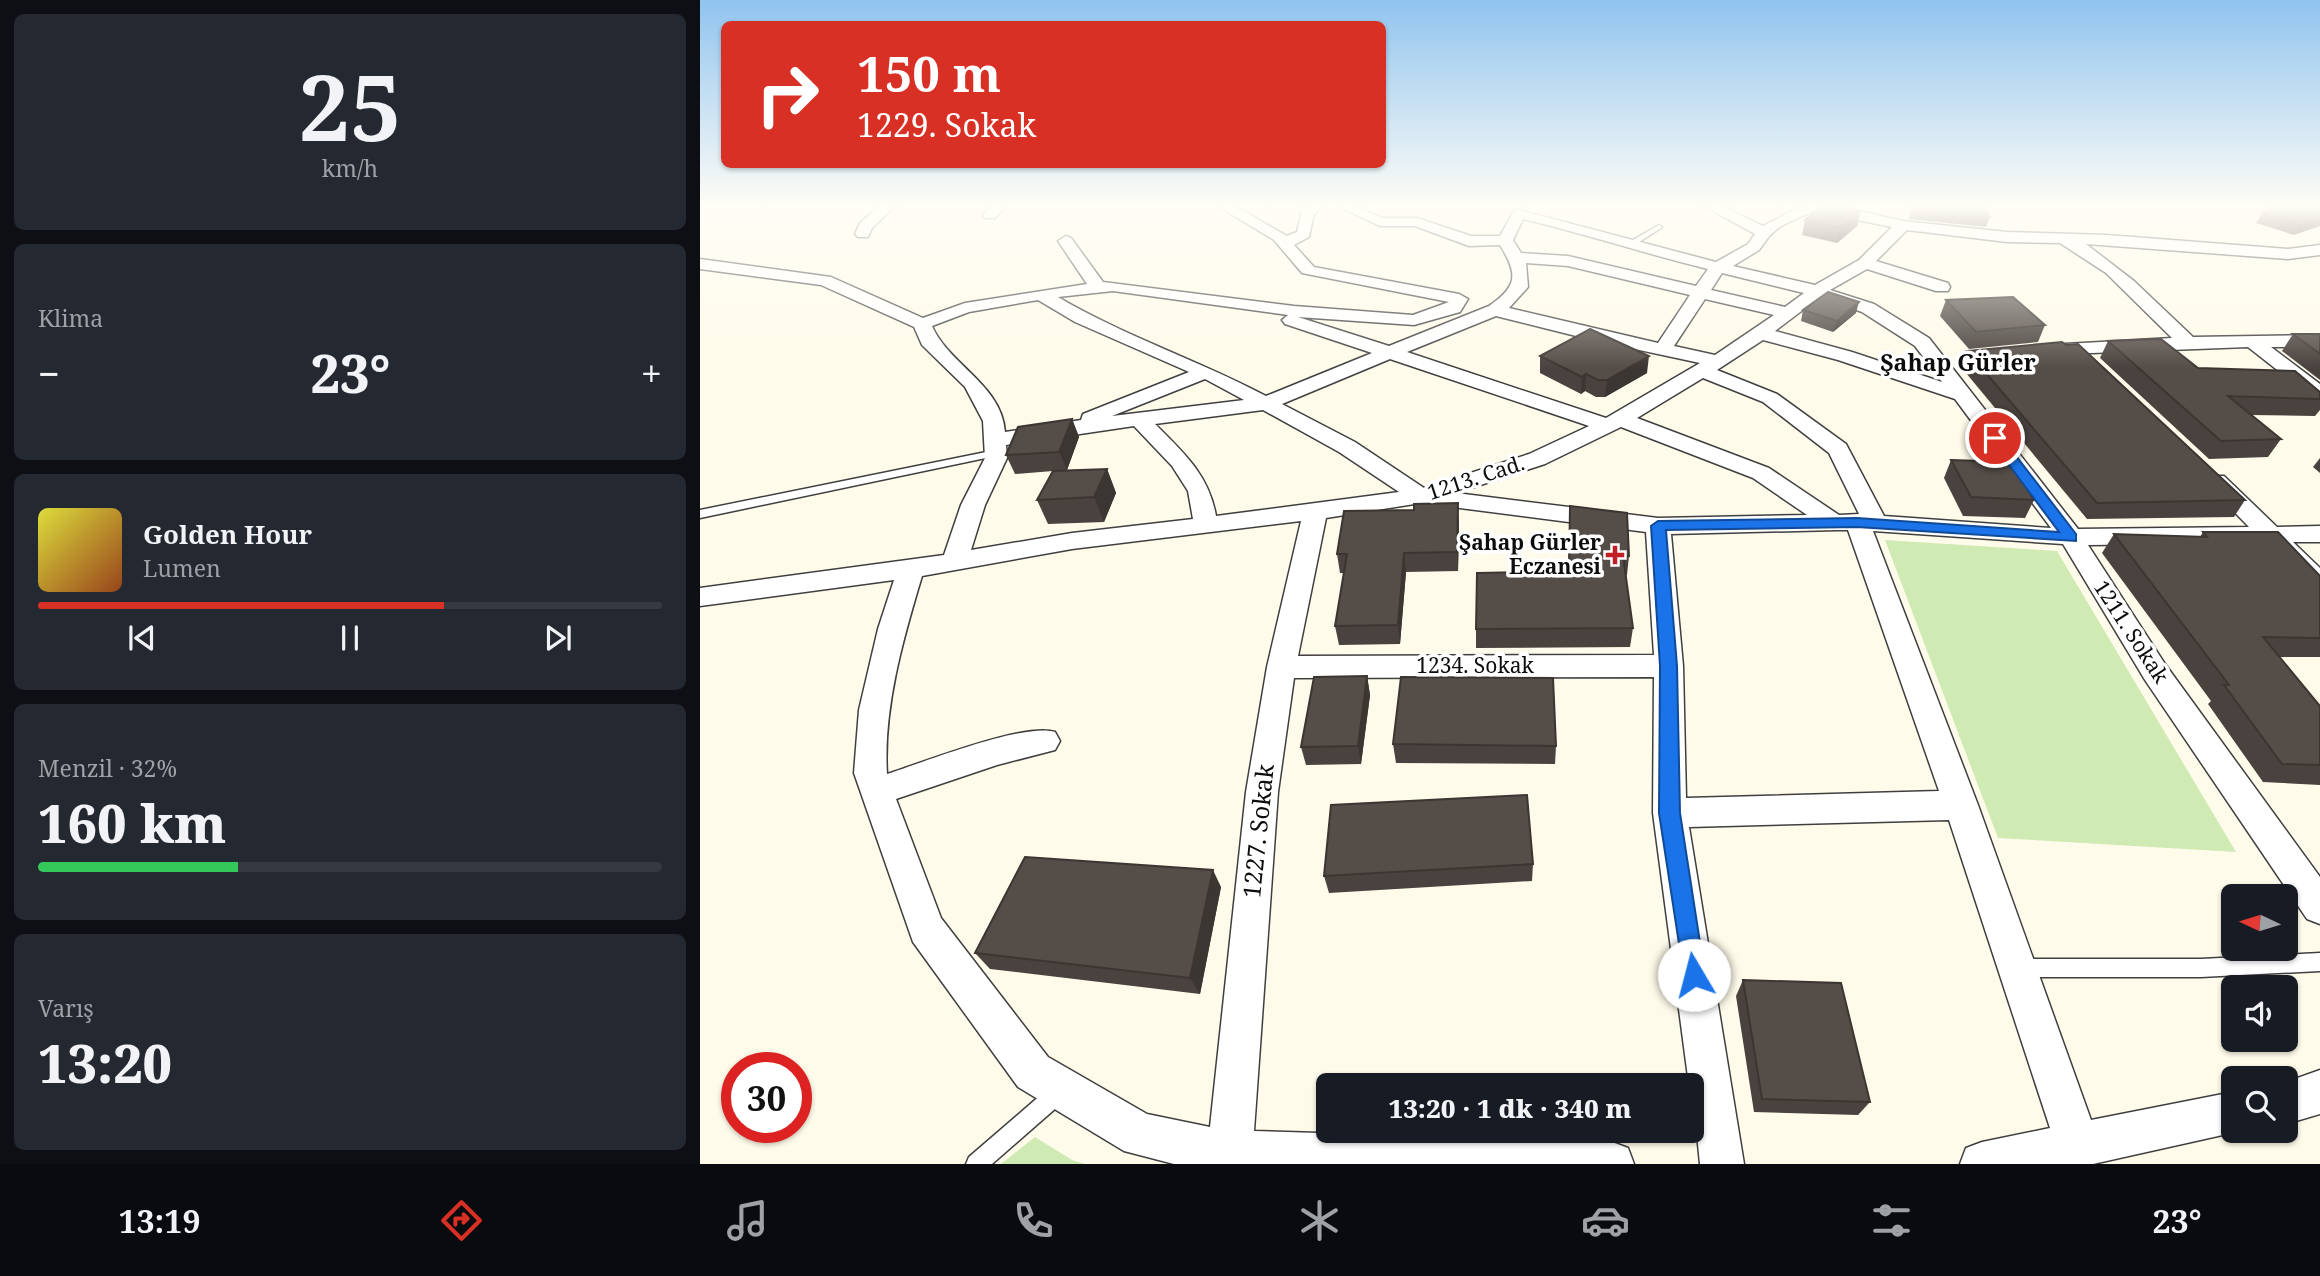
<!DOCTYPE html>
<html lang="tr">
<meta charset="utf-8">
<style>
:root{--surface:#171b24;--page:#242831;--text:#f1f3f6;--muted:#9ea1a6;--line:#363941;--accent:#d93025}
body{margin:0;font-family:"Noto Serif",serif;background:var(--page);color:var(--text);height:100vh;display:flex;flex-direction:column;font-size:26px;white-space:nowrap}
*{box-sizing:border-box;margin:0}
p{font-size:23px;color:var(--muted)}
.icon{flex:none;width:38px;height:38px;fill:none;stroke:currentColor;stroke-width:2;stroke-linecap:round;stroke-linejoin:round}
.map{position:relative;flex:1;overflow:hidden}
.drawer{display:flex;flex-direction:column;gap:14px;padding:14px;background:#0d0f14;width:700px}
.drawer>*{flex:none}
.top-card{position:absolute;left:21px;top:21px;width:665px;height:147px;border-radius:10px;box-shadow:0 2px 5px #0004;background:#d93025;color:#fff;overflow:hidden}
.needle{width:46px;rotate:274deg}
.buttons{position:absolute;left:1521px;top:884px;display:grid;gap:14px}
.buttons a{display:grid;place-items:center;width:77px;height:77px;border-radius:10px;background:var(--surface);box-shadow:0 2px 5px #0004;font-size:35px}
.speed{position:absolute;left:21px;top:1052px;display:flex;gap:14px;font-size:35px;font-weight:700;text-align:center}
.speed>*{display:grid;place-content:center;width:91px;height:91px;border-radius:50%;background:var(--surface);box-shadow:0 2px 5px #0004;line-height:1}
.speed .limit{border:10px solid #d22;background:#fff;color:#111}
.pin{position:absolute;display:grid;place-items:center;width:60px;height:60px;color:#fff;margin:-30px;border:4px solid #fff;border-radius:50%;box-shadow:0 2px 7px #0007}
.me{position:absolute;width:77px;margin:-38px;rotate:352deg;stroke-linejoin:round;filter:drop-shadow(0 0 5px #0008)}
.turn{display:flex;align-items:center;gap:24px;height:147px;padding:0 21px;font-size:32px}
.turn .icon{width:91px;height:91px;stroke-width:2.5}
.turn b{display:block;font-size:49px;line-height:60px}
.big{font-size:52px;font-weight:800;line-height:1.1}
.drawer .widget{flex:1;display:flex;flex-direction:column;justify-content:center;gap:10px;min-width:0;padding:0 24px;border-radius:10px;background:var(--page)}
.drawer .dial{align-items:center;gap:0}
.dial b{font-size:91px;line-height:1}
.song{display:flex;align-items:center;gap:21px}
.cover{width:84px;height:84px;border-radius:10px;background:linear-gradient(135deg,hsl(60 70% 55%),hsl(20 70% 35%))}
.played{height:7px;border-radius:4px;background:linear-gradient(90deg,var(--accent) 65%,var(--line) 65%)}
.keys{display:flex;justify-content:space-around;direction:ltr}
.heat{display:flex;justify-content:space-between;align-items:center;font-size:38px;direction:ltr}
.charge{height:10px;border-radius:5px;background:linear-gradient(90deg,#34c759 32%,var(--line) 0)}
.trip{position:absolute;left:616px;top:1073px;width:388px;height:70px;border-radius:10px;background:var(--surface);box-shadow:0 2px 5px #0004;font-weight:800;line-height:70px;text-align:center}
.dock{display:flex;height:112px;justify-content:space-around;align-items:center;background:#090b0e;color:var(--muted)}
.dock .icon{width:49px;height:49px}
.dock .selected{color:var(--accent)}
.dock b{font-size:32px;color:var(--text)}
main{display:flex;flex:1;min-height:0}
.map>svg:first-child{display:block}
.green{fill:#d0eab3}
.lines{fill:none;stroke-linecap:round;stroke-linejoin:round}
.lane-casing{stroke:#3f3f3f;stroke-width:3}
.street-casing{stroke:#3f3f3f;stroke-width:3}
.lane{fill:#fff;fill-rule:evenodd}
.street{fill:#fff;fill-rule:evenodd}
.wall{fill:#49423e}
.shaded-wall{fill:#3c3632}
.building{fill:#554d48;stroke:#3c3632;stroke-width:2}
.route{fill:#1a73e8;stroke:#114b97;stroke-width:2}
.poi-dot{fill:#c11f26;stroke:#fff;stroke-width:2.5}
.labels{text-anchor:middle;stroke-width:7;stroke-linejoin:round;paint-order:stroke}
.street-label{font-size:21px;fill:#0c0c0c;stroke:#fff}
.poi-label{font-size:21px;font-weight:bold;fill:#0c0c0c;stroke:#fff;text-anchor:end}
.far-district-label{font-size:23px;font-weight:bold;fill:#0c0c0c;stroke:#fff}
.near-street-label{font-size:24px;fill:#0c0c0c;stroke:#fff}
</style>
<main>
<section class="drawer">
<div class="widget dial"><b>25</b><p>km/h</p></div>
<div class="widget"><p>Klima</p>
<div class="heat"><a>−</a><b class="big">23°</b><a>+</a></div>
</div>
<div class="widget">
<div class="song"><i class="cover"></i><div><b>Golden Hour</b><p>Lumen</p></div></div>
<div class="played"></div>
<div class="keys"><svg class="icon" aria-label="previous" viewBox="0 0 24 24"><path d="M18 5L8 12l10 7zM5 5v14"/></svg><svg class="icon" aria-label="pause" viewBox="0 0 24 24"><path d="M8 5v14M16 5v14"/></svg><svg class="icon" aria-label="next" viewBox="0 0 24 24"><path d="M6 5l10 7-10 7zM19 5v14"/></svg></div>
</div>
<div class="widget"><p>Menzil · 32%</p><b class="big">160 km</b><div class="charge"></div></div>
<div class="widget"><p>Varış</p><b class="big">13:20</b></div>
</section>
<div class="map">
<svg width="1620" height="1164" viewBox="0 0 1620 1164">
<rect width="100%" height="100%" fill="#fffbea"/>
<g class="green">
<path d="M1185,540l172,11 179,301 -238,-14z"/>
<path d="M335,1137l37,23 13,4h-84z"/>
</g>
<g class="lines">
<defs>
<g id="lane">
<path d="M959,225l3,2 -1,1 -28,18 -7,-2z"/>
<path d="M296,450l4,1v4l-300,63v-8z"/>
<path d="M1620,953v18l-119,6h-181l-6,-3 -3,-6 3,-6 6,-3h181z"/>
<path d="M357,1084l7,3 3,7 -3,7 -72,63h-26l3,-7 81,-70z"/>
</g>
<g id="street">
<path d="M181,205h15l-24,23 -4,9h-10l-3,-3 5,-11z"/>
<path d="M292,205h15l-12,13h-10l-2,-3z"/>
<path d="M516,205h17l54,31 10,-4 5,-23 6,-4h16l-10,9 -5,23 -15,8 20,22 145,27 9,5 -8,13 -46,13 -116,-8 91,29 100,-40c29,-20 29,-32 11,-61l-31,1 -54,-20h-35l-45,-21h18l29,13h35l54,18h29l14,-25 5,-1 197,52 32,-18 7,-10 -53,-29h18l43,21 41,-21h28l71,16 104,11 100,3 181,14 32,-4v10l-32,4 -202,-15 48,37 59,56 127,-2v12h-49l49,37v16l-7,-2 -65,-51 -208,8 -2,-4 9,-6 125,-7 -66,-65 -46,-30 -53,-1 -100,-12 -31,31 72,22 2,4 -2,4h-12l-69,-22 -37,21 44,14 55,34 149,191 171,-2 -45,-46 4,-5h16l53,51 43,-1v16h-27l27,26v24l-9,-3 -47,-46 -176,2 77,119 155,213v47l-13,-5 -162,-239 -82,-136 -190,-13 105,274 113,315 142,-28v38h12l-152,34h-133l6,-16 16,-6 68,-14 -101,-308 -260,7 55,337h-44l-8,-79h-3l-36,-272 1,-136 -360,1 -16,114 -24,339 358,11 16,6 6,16h-460l-50,-13 -106,-64 -105,-145 -59,-169 5,-63 19,-81 16,-49 -194,26v-18l244,-33 17,-50 24,-47 -2,-37 -18,-34 -43,-42 -8,-18 -93,-42 -121,-16v-10l131,18 92,41 42,-15 122,-19 -29,-43 8,-5 5,2 32,44 191,24 119,9 36,-13 -147,-29 -28,-33zM1113,211l79,16 -33,33 -44,25 -82,-19 26,-16 11,-15 11,-9zM823,219c63,15 123,35 185,50l-12,17 -128,-30 -47,-3 -8,-13zM826,263l42,3 122,29 -32,48 -149,-35 19,-21zM1022,273l82,20 -19,14 -74,-17zM413,291l175,24 -6,5 3,4 87,29 -106,43c-68,-36 -142,-60 -208,-99zM1120,297l42,15 53,34 27,36 -90,-30 -77,-21zM1005,299l69,16 -59,40 -41,-9zM338,300l37,22 114,50 -106,42 -2,6 -76,12c-3,-47 -56,-67 -73,-106l37,-14zM796,316l92,23 112,24 -94,55 -199,-66zM1063,340l75,20 117,39 96,129 -167,-12 -38,-72 -69,-50 -60,-24zM690,359l199,67 -60,28 -105,34 -69,-46 -73,-38zM1003,378l60,24 66,51 30,61 -20,1 -70,-47 -132,-50zM505,379l39,21 -132,16zM563,410l76,42 60,40 -183,24c-7,-41 -32,-63 -61,-92zM434,426l38,40 16,25 5,28 -121,14 -101,17 14,-45 22,-47 -1,-13zM921,427l132,51 54,37 -149,3 -202,-25 89,-29zM721,503l225,29 8,123 -356,1 28,-138zM601,521l-34,146 -21,125 -36,335 -63,-13 -99,-57 -107,-139 -45,-119 101,-34 58,-15 5,-9 -5,-9c-30,-10 -133,31 -168,42 -4,-66 16,-135 35,-198l150,-27zM1137,530h11l91,261 -253,7 -3,-132 -12,-132z"/>
<path d="M1620,1070v44l-34,10v-42z"/>
</g>
</defs>
<use href="#lane" class="lane-casing"/>
<use href="#street" class="street-casing"/>
<use href="#lane" class="lane"/>
<use href="#street" class="street"/>
</g>
<g class="wall">
<path d="M1213,205l77,12 -4,10 -78,-8z"/>
<path d="M1620,205l-26,30 -38,-12 6,-10z"/>
<path d="M1160,211l-3,15 -20,17 -35,-8 3,-15z"/>
<path d="M1246,300l99,25 -7,17 -69,7 -29,-33z"/>
<path d="M1103,310l53,3 -23,19 -32,-11z"/>
<path d="M1593,334h27v46l-38,-29z"/>
<path d="M1408,341l90,27 122,24v18l-5,6 -64,-1 30,24 -13,18 -59,2 -109,-101z"/>
<path d="M1267,351l278,149 -11,17 -147,2 -126,-152z"/>
<path d="M840,356l107,17 -42,24h-9l-11,-6 -4,3 -41,-21z"/>
<path d="M372,419l7,18 -12,33 40,-1 9,24 -12,29 -56,2 -11,-24 16,-29 -38,3 -9,-19z"/>
<path d="M1620,458v15l-7,-6z"/>
<path d="M1251,460l83,40 -9,18 -62,-2 -19,-38z"/>
<path d="M870,506l59,50 -2,19h-2l8,53 -3,19 -154,1v-19l92,-58z"/>
<path d="M759,522l-1,49 -52,1 -6,72 -61,1 -4,-19 9,-53h-4l-3,-19z"/>
<path d="M1503,532l117,44v81h-41l41,49v79l-57,-3 -55,-78 3,-3 -109,-148 12,-19 86,3z"/>
<path d="M667,676l3,19 -9,69 -55,1 -5,-18z"/>
<path d="M693,744l163,2 -1,18 -159,-1z"/>
<path d="M833,864l-1,17 -203,12 -5,-17z"/>
<path d="M521,887l-21,107 -210,-25 -15,-16z"/>
<path d="M1043,980l127,122 -12,13 -104,-3 -18,-116z"/>
</g>
<g class="shaded-wall">
<path d="M1160,211l-3,15 -20,17 3,-15z"/>
<path d="M1620,218v8l-26,9 6,-10z"/>
<path d="M1159,302l-3,11 -23,19 4,-11z"/>
<path d="M949,356l-2,17 -42,24 2,-17z"/>
<path d="M886,374l-1,17 -4,3 1,-17z"/>
<path d="M372,419l7,18 -12,33 -8,-18z"/>
<path d="M407,469l9,24 -12,29 -10,-25z"/>
<path d="M758,503l1,19 -1,49 -1,-19z"/>
<path d="M704,553l2,19 -6,72 -2,-19z"/>
<path d="M667,676l3,19 -9,69 -3,-18z"/>
<path d="M513,870l8,17 -21,107 -10,-16z"/>
</g>
<g class="building">
<path d="M1124,205h8l28,6 -20,17 -35,-8z"/>
<path d="M1213,205h71l6,12 -79,-8z"/>
<path d="M1580,205h40v13l-20,7 -38,-12z"/>
<path d="M1128,292l31,10 -22,19 -34,-11z"/>
<path d="M1313,297l32,28 -69,7 -30,-32z"/>
<path d="M890,329l59,27 -42,24h-9l-12,-6 -4,3 -42,-21z"/>
<path d="M1593,334h27v20z"/>
<path d="M1461,339l37,29 97,3 25,21v7l-92,-3 53,43 -60,2 -113,-100z"/>
<path d="M1362,342l4,3 12,-1 167,156 -148,3 -130,-152z"/>
<path d="M372,419l-13,33 -53,3 12,-28z"/>
<path d="M1251,460l60,2 23,38 -63,-3z"/>
<path d="M407,469l-13,28 -57,3 16,-29z"/>
<path d="M758,503l-1,49 -53,1 -6,72 -63,1 12,-72h-10l7,-43 70,-1v-6z"/>
<path d="M870,506l57,7 2,43h-6l10,72 -157,1 1,-56 92,-2z"/>
<path d="M1503,532h75l42,44v62l-57,-1 57,69v59l-38,-1 -58,-79h5l-115,-151 93,3z"/>
<path d="M667,676l-9,70 -57,1 13,-70z"/>
<path d="M701,677l152,1 3,68 -163,-2z"/>
<path d="M827,795l6,69 -209,12 7,-71z"/>
<path d="M325,857l188,13 -23,108 -215,-25z"/>
<path d="M1043,980l98,3 29,119 -108,-3z"/>
</g>
<linearGradient id="sky" x2="0" y2="1"><stop stop-color="#90c4ef"/><stop offset="0.56" stop-color="#fffdf6"/><stop offset="1" stop-color="#fffdf6" stop-opacity="0"/></linearGradient>
<rect width="1620" height="368" fill="url(#sky)"/>
<path class="route" d="M1295,434l5,1 76,99v7l-219,-14 -191,3 11,136 3,147 25,162 -3,8 -8,4 -9,-4 -26,-170 1,-147 -9,-140 7,-5 199,-3 202,14 -70,-94z"/>
<path class="poi-dot" d="M911.5 544.5h7v7h7v7h-7v7h-7v-7h-7v-7h7z"/>
<g class="labels">
<g class="street-label">
<text transform="translate(776 478) rotate(-18)" y="7">1213. Cad.</text>
<text transform="translate(1431 632) rotate(57)" y="7">1211. Sokak</text>
<text x="775" y="673">1234. Sokak</text>
</g>
<g class="poi-label">
<text x="901" y="550">Şahap Gürler<tspan x="901" dy="24">Eczanesi</tspan></text>
</g>
<g class="far-district-label">
<text x="1258" y="371">Şahap Gürler</text>
</g>
<g class="near-street-label">
<text transform="translate(559 831) rotate(-84)" y="8">1227. Sokak</text>
</g>
</g>
</svg>
<div class="buttons">
<a><svg class="needle" viewBox="-14 -14 28 28"><path d="M0-13l5 13h-10z" fill="#e53935"/><path d="M0 13l5-13h-10z" fill="#9ea1a6"/></svg></a>
<a><svg class="icon" aria-label="sound" viewBox="0 0 24 24"><path d="M4 9h4l5-4v14l-5-4H4zM17 9q2 3 0 6"/></svg></a>
<a><svg class="icon" aria-label="search" viewBox="0 0 24 24"><circle cx="10" cy="10" r="6"/><path d="M15 15l6 6"/></svg></a>
</div>
<div class="speed"><div class="limit">30</div></div>
<div class="pin" style="left:1295px;top:438px;background:#d93025"><svg class="icon" aria-label="arrive" viewBox="0 0 24 24"><path d="M6 21V4h12l-3 4 3 4H6"/></svg></div>
<svg class="me" style="left:994px;top:975px" viewBox="-20 -20 40 40"><circle r="19" fill="#fff"/><path d="M0-13L10 11 0 6-10 11z" fill="#1a73e8"/></svg>
<div class="trip">13:20 · 1 dk · 340 m</div>
<div class="top-card">
<div class="turn"><svg class="icon" aria-label="right" viewBox="0 0 24 24"><path d="M7 20v-9h11M14 6l5 5-5 5"/></svg><div><b>150 m</b>1229. Sokak</div></div>
</div>
</div>
</main>
<nav class="dock">
<b>13:19</b>
<svg class="icon selected" aria-label="directions" viewBox="0 0 24 24"><path d="M12 3l9 9-9 9-9-9zM9 14v-3h6M13 9l2 2-2 2"/></svg>
<svg class="icon" aria-label="music" viewBox="0 0 24 24"><path d="M9 18V5l10-2v13"/><circle cx="6" cy="18" r="3"/><circle cx="16" cy="16" r="3"/></svg>
<svg class="icon" aria-label="phone" viewBox="0 0 24 24"><path d="M5 4h4l2 5-3 2q2 4 5 5l2-3 5 2v4C11 20 4 13 5 4z"/></svg>
<svg class="icon" aria-label="climate" viewBox="0 0 24 24"><path d="M12 3v18M4 7l16 10M4 17L20 7"/></svg>
<svg class="icon" aria-label="car" viewBox="0 0 24 24"><path d="M5 17H2v-5l4-1 3-4h7l3 4 3 1v5h-3M9 17h6M6 11h13"/><circle cx="7" cy="17" r="2"/><circle cx="17" cy="17" r="2"/></svg>
<svg class="icon" aria-label="filters" viewBox="0 0 24 24"><path d="M4 7h16M4 17h16"/><circle cx="9" cy="7" r="2"/><circle cx="15" cy="17" r="2"/></svg>
<b>23°</b>
</nav>
